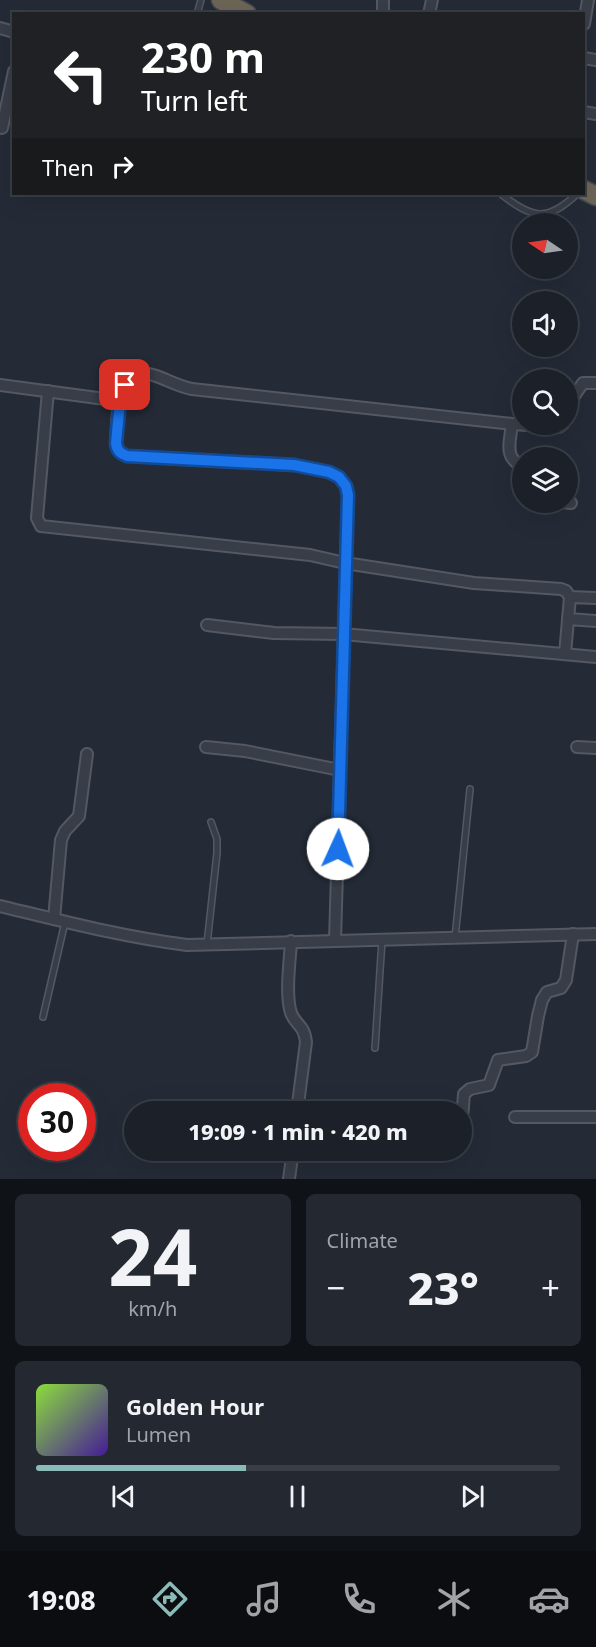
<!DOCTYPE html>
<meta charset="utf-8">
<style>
:root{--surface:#1b2029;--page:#242831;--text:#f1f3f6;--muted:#a0a3a8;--line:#393e46;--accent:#8bbbb9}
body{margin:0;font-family:"Noto Sans",sans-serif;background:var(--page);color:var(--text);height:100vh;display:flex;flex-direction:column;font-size:22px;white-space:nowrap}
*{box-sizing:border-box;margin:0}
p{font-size:20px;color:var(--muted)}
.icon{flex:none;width:33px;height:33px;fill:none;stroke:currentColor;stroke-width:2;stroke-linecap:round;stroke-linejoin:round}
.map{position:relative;height:1179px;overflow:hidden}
.drawer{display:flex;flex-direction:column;gap:15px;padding:15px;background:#0f1217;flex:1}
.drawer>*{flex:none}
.guide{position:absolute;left:12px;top:12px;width:573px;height:183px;border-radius:0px;box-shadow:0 6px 24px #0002,0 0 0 2px var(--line);background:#202124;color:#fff;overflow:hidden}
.needle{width:39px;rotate:283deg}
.controls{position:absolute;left:512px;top:213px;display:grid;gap:12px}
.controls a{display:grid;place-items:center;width:66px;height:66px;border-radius:50%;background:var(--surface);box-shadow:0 6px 24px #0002,0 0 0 2px var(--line);font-size:30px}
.speed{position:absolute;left:18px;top:1083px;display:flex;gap:12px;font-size:30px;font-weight:700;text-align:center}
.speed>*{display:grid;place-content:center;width:78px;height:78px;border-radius:50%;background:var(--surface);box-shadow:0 6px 24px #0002,0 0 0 2px var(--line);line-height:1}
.speed .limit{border:9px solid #d22;background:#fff;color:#111}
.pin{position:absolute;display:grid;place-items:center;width:51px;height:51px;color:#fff;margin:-26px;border-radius:12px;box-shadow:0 3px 9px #0006}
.me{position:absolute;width:66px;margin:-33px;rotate:2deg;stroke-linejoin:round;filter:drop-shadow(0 0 4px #0008)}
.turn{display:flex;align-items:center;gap:21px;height:126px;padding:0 30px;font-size:27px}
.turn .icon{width:78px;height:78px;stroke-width:2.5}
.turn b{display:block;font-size:42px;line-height:51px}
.then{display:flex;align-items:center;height:57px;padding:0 30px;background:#0003;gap:12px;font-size:22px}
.big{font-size:45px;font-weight:800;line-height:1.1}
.drawer .widget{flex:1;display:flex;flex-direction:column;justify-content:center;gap:9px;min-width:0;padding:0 21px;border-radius:9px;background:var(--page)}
.drawer .dial{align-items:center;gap:0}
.dial b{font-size:78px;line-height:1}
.song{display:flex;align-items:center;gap:18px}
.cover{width:72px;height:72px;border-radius:9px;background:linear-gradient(135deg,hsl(90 70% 55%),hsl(260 70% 35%))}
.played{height:6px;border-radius:3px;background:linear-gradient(90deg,var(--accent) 40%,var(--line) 40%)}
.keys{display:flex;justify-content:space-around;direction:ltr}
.heat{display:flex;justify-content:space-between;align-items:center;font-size:33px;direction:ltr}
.drawer .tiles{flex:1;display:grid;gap:15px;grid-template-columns:1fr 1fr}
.widget:last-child{grid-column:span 2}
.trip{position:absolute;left:124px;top:1101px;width:348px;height:60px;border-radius:30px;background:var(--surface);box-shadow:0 6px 24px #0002,0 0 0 2px var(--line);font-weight:800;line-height:60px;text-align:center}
.menu{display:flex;height:96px;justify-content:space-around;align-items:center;background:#0b0d10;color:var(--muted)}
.menu .icon{width:42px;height:42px}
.menu .selected{color:var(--accent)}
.menu b{font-size:27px;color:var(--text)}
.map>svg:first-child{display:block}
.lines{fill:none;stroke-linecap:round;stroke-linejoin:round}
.lane-casing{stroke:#535862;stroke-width:8}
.street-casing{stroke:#535862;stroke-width:14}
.highway-casing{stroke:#434852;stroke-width:21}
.lane{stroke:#383d48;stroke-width:5}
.street{stroke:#383d48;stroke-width:10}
.highway{stroke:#6d6556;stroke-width:18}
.route-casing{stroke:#114b97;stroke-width:15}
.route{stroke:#1a73e8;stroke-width:10}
</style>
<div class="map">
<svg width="596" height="1179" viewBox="0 0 596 1179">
<rect width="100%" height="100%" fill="#242b37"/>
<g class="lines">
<defs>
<g id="lane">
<path d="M197,14l4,-14"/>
<path d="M501,194c32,25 46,28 76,0"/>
<path d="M455,938l15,-149"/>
<path d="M207,944l10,-91v-14l-6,-17"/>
<path d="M43,1017l22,-95"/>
<path d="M375,1048l7,-108"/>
</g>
<g id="street">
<path d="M383,0v14"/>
<path d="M429,14l3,-14"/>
<path d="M584,24l4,-24"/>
<path d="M0,28l14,4"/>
<path d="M584,58l12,2"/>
<path d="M584,112l12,2"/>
<path d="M2,128l12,-57"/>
<path d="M0,385l120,16"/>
<path d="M48,391l-11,127 4,8 269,29 35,8 129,20 87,6 5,2 4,6 26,1"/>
<path d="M567,418l7,-22 9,-13h13"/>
<path d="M512,424c-1,11 -6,27 1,35 4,5 7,5 9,12"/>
<path d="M522,478l-2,9 2,8"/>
<path d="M561,502l10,1"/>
<path d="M568,619l28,2"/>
<path d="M207,625l67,8 69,1 253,23"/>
<path d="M565,654l5,-57"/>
<path d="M206,747l39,4 95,19"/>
<path d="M577,747l19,1"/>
<path d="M0,906c62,15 123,31 187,39l409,-11"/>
<path d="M54,919l7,-79 4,-9 14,-15 8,-62"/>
<path d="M291,941c-1,20 -6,53 0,72 5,13 13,11 15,29l-9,70"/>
<path d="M335,941l13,-446 -2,-9 -7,-9 -10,-5 -35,-7 -167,-9c-7,-3 -10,-5 -11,-13 2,-25 -2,-80 37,-68 14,4 23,11 39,14l320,35 47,3 4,-3"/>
<path d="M515,1117h81"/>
<path d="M462,1119l2,-25 6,-5 19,-4 9,-25 28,-4 6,-4 6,-36 4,-16 5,-8 14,-4 5,-8 7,-46"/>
<path d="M289,1179l4,-29"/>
</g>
<g id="highway">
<path d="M221,0l26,14"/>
<path d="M584,190l12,6"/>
</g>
</defs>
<use href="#lane" class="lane-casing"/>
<use href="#street" class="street-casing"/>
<use href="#highway" class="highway-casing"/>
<use href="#lane" class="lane"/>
<use href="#street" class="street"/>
<use href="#highway" class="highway"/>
</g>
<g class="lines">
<defs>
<path id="route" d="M125,385l-5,16 -4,42c1,8 4,10 11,13l167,9 35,7 10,5 7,9 2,9 -10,354"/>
</defs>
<use href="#route" class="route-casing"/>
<use href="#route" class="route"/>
</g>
</svg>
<div class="controls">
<a><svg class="needle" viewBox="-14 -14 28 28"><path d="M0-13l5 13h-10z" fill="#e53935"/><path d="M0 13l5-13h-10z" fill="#a0a3a8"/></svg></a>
<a><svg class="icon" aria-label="sound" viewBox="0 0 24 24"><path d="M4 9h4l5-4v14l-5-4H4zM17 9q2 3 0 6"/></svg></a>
<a><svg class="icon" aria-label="search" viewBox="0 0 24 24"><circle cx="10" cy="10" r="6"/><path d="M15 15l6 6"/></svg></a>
<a><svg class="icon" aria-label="layers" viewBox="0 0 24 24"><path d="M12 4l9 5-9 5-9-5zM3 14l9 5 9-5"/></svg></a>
</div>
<div class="speed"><div class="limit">30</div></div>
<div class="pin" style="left:125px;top:385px;background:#d93025"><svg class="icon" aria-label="arrive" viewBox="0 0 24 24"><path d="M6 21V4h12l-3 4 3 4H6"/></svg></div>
<svg class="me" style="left:338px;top:849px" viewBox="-20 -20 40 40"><circle r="19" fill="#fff"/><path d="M0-13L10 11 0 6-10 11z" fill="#1a73e8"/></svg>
<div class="trip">19:09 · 1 min · 420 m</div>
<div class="guide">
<div class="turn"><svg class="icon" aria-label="left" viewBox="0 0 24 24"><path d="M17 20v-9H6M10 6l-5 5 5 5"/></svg><div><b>230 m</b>Turn left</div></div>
<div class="then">Then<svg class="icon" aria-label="right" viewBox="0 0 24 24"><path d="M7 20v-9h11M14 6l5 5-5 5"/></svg></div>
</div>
</div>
<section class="drawer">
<div class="tiles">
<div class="widget dial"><b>24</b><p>km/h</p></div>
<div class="widget"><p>Climate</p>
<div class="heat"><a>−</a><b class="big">23°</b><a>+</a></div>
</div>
<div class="widget">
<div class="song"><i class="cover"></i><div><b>Golden Hour</b><p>Lumen</p></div></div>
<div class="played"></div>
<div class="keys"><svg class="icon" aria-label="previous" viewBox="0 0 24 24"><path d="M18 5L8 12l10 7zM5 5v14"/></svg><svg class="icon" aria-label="pause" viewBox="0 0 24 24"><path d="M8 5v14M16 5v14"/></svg><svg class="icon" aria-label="next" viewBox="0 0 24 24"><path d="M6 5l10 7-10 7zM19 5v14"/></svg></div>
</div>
</div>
</section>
<nav class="menu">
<b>19:08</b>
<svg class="icon selected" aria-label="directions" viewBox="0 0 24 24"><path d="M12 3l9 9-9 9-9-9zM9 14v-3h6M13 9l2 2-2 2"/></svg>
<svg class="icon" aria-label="music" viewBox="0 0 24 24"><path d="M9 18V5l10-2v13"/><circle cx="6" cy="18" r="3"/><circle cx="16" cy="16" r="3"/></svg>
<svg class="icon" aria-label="phone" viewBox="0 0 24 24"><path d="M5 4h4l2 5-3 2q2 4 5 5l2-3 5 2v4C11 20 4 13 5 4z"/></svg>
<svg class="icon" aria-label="climate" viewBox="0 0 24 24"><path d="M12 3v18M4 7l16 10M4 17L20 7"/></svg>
<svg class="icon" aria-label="car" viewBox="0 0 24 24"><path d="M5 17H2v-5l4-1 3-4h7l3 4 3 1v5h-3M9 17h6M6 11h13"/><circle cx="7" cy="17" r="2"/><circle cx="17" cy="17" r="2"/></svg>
</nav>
